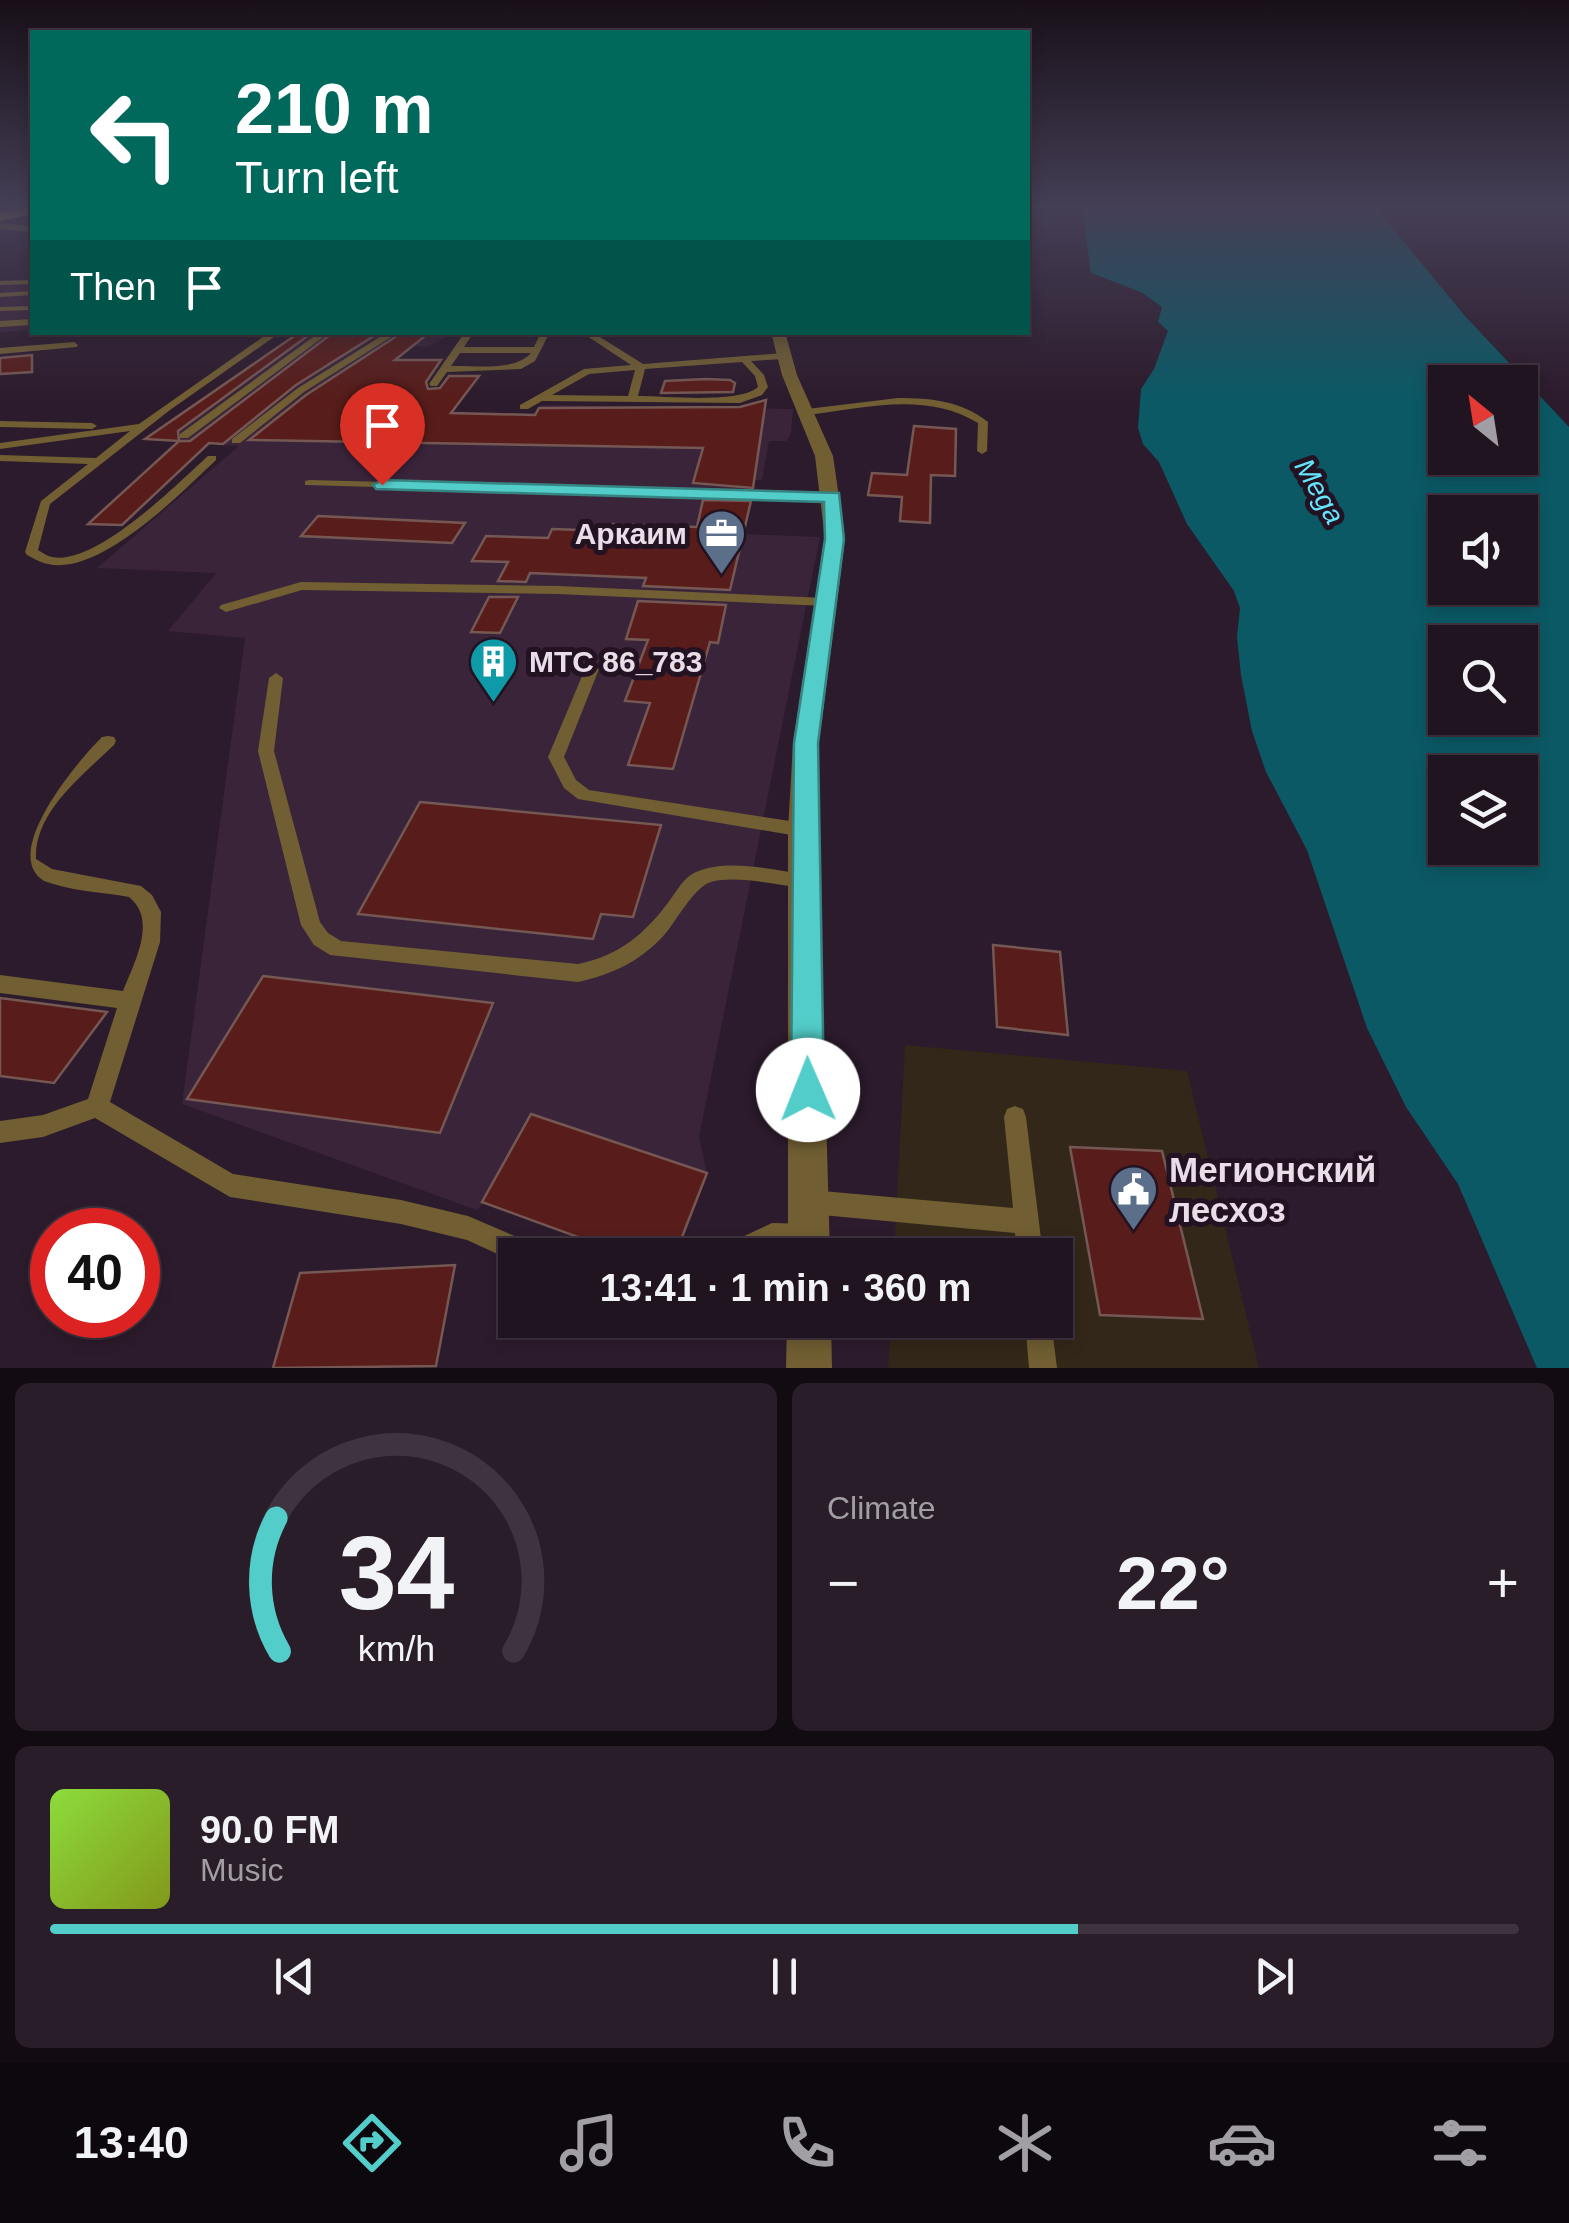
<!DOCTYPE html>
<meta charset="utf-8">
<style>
:root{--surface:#211421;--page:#291d2a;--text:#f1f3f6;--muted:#a29ea5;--line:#3e333f;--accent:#53cdc9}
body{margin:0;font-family:Arial,sans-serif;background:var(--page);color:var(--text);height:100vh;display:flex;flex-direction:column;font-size:38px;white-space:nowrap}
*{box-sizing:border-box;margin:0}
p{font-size:32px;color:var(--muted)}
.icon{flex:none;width:55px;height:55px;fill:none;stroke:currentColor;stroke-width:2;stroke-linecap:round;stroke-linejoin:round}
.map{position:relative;height:1368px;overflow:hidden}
.panel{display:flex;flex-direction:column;gap:15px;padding:15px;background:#120b12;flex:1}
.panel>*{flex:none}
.hud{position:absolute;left:30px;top:30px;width:1000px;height:305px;border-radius:0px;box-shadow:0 5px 15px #0003,0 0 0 2px var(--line);background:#00695c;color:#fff;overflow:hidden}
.needle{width:65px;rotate:330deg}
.buttons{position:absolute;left:1428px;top:365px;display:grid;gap:20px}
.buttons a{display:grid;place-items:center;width:110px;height:110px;border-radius:0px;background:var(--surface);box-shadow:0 5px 15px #0003,0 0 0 2px var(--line);font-size:50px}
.speed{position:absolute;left:30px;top:1208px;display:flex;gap:20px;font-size:50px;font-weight:700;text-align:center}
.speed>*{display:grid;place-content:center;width:130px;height:130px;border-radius:50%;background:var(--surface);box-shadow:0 5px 15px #0003,0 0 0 2px var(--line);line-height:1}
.speed .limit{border:15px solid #d22;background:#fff;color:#111}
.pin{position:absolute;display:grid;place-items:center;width:85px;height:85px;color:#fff;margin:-102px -42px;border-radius:50% 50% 50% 0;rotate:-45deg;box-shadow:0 0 10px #0007}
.pin .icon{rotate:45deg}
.me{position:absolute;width:110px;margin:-55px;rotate:359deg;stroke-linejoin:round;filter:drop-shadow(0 0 8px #0008)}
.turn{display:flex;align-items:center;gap:35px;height:210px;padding:0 40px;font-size:45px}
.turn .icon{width:130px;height:130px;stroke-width:2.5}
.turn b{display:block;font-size:70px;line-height:85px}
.then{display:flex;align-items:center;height:95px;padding:0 40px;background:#0003;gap:20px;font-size:38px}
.big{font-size:75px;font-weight:800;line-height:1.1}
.panel .tile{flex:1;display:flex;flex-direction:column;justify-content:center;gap:15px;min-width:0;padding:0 35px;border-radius:15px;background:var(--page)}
.panel .dial{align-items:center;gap:0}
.dial svg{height:260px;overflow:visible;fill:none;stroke:var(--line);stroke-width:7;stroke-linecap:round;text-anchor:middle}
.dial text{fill:var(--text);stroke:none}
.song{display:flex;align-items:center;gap:30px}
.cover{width:120px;height:120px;border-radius:15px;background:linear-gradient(135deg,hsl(90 70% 55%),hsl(70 70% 35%))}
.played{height:10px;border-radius:5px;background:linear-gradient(90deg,var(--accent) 70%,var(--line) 70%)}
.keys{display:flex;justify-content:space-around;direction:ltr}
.heat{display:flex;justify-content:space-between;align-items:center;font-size:55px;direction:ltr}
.panel .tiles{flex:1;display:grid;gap:15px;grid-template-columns:1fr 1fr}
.tile:last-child{grid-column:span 2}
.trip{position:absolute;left:498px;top:1238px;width:575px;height:100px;border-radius:0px;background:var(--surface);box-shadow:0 5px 15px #0003,0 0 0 2px var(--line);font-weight:800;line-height:100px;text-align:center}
.dock{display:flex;height:160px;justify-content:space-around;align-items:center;background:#0d080d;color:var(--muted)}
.dock .icon{width:70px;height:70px}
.dock .selected{color:var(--accent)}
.dock b{font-size:45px;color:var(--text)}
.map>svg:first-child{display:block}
.commercial{fill:#332719}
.built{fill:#3a243a}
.water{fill:#0b5965;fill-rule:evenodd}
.building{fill:#581d1a;stroke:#755753;stroke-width:2.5}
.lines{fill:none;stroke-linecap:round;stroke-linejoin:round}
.service{fill:#715e32;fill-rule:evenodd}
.tertiary{fill:#715e32;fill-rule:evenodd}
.trunk{fill:#d2a42e;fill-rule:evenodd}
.route{fill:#53cdc9;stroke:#368583;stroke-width:2.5}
.labels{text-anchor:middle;stroke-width:10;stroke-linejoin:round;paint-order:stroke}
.far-water-label{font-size:28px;font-style:italic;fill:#63e6fe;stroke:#221222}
.poi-label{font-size:30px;font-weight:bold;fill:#e9dde8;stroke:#221222;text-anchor:end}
.near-poi-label{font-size:35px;font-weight:bold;fill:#e9dde8;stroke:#221222;text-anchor:start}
</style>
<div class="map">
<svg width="1569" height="1368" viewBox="0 0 1569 1368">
<rect width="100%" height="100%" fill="#2c1b2c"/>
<path class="commercial" d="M905,1045l282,26 72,297h-371l3,-48h164v-65h-161z"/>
<g class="built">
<path d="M32,279v51l-32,2v-51z"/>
<path d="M300,333h154l-27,14 -14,-1 -29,22 -78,42 229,5 6,-10 252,4 -2,25 -5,7h-17l-7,39h-8l-10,54 76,3 -121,600 8,36 -32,82h-48l-144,-52 -6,7 -295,-106 63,-466 -77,-7 48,-58 -119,-5 142,-122 -94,-7z"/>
</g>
<path class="water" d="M1082,207h293l90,109 104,111v941h-32l-79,-184 -52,-77 -39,-79 -60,-178 -41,-78 -14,-41 -11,-56 -4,-38 3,-29 -6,-17 -47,-67 -28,-62 -16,-18 -5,-16 3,-39 13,-20 14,-38 -10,-9 4,-15 -21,-15 -50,-19zM1520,382v76h-75v-76zM1445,512h75v76h-75zM1445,642h75v76h-75zM1445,772h75v76h-75z"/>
<g class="building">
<path d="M300,332h13l-135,99 1,10 -34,-2z"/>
<path d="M334,332h46l-84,53 -73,59 -14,-1 -87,82 -34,-1 91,-83h11z"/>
<path d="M403,332h27l-35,28h46l-15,22 2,7 12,-1 9,-12h30l-28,37 84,2 4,-7 201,-1 26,-7 -13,88 -60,-5 10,-35 -454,-8 57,-45z"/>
<path d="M32,355v17l-32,2v-16z"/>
<path d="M706,379l24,1 5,3 -2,9 -72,1 4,-12z"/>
<path d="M914,426l42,3 -1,47 -24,-1 -1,48 -30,-2 2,-24 -34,-2 4,-22 35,2z"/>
<path d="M703,500l48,1 -21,89 -87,-4 3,-8 -116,-5 -4,9 -28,-1 10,-19 -36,-1 14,-25 62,2 4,-9 58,2 3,-7 84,3z"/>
<path d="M318,516l147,7 -13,20 -151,-7z"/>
<path d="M489,597h29l-18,36 -29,-1z"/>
<path d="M638,601l88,4 -8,38 -8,-1 -37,127 -45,-4 22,-62 -25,-2 23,-61 -22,-1z"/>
<path d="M420,802l241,23 -28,92 -32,-3 -8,25 -235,-25z"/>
<path d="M993,945l67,7 8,83 -71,-8z"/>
<path d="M263,976l230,27 -53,130 -253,-34z"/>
<path d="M0,998l107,14 -53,71 -54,-7z"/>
<path d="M531,1114l176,59 -32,82h-48l-145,-53z"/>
<path d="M1070,1147l92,4 41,168 -103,-4z"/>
<path d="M455,1265l-19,101 -163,2 27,-95z"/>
</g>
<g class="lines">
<g class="service">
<path d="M32,280v4l-32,1v-4z"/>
<path d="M32,291v4l-32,2v-4z"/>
<path d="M32,306v4l-32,1v-4z"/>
<path d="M32,319v6l-32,2v-6z"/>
<path d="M270,332h11l-111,78 -120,94 -12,46c5,3 9,6 14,7 44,9 125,-73 156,-101h8v4c-35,33 -116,116 -168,104 -7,-1 -15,-6 -21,-9l-2,-3 16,-51 47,-37 -88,-3v-6l96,3 34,-27 -130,18v-6l139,-19z"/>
<path d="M320,332h10l-142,106h-8v-4z"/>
<path d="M388,332h11l-95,60 -64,51h-8v-4l66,-51z"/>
<path d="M465,332h9l-10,15h70l7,-15h9l-15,29 -14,8 -74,3 -10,14h-6l-2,-2zM460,353h71c-17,19 -56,12 -80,13z"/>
<path d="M581,332h11l51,32 140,-11 5,3 -5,3 -32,2 13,14 4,12 -6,8 -22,8 -198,-2 -14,8h-8v-4l64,-36 47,-4zM742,362l13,14 3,11c-19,17 -92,9 -120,9l7,-27zM635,370l-7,26 -76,-1 37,-21z"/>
<path d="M74,342l4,3 -1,2 -77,7v-6z"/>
<path d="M898,398c33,0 64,3 90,24l-1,29 -5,3 -5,-3 1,-28c-52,-32 -114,-15 -171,-8l-5,-3 5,-3z"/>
<path d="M0,421l92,2 5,3 -5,3 -92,-2z"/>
<path d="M309,480l524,14 6,3 -6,3 -528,-15v-4z"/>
<path d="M301,582l257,4 268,12 7,4 -7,4 -268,-12 -256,-4 -76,22 -7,-4 2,-3z"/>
<path d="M592,664l7,5 -35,88 12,23 13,10 214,33 6,2 3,5 -3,5 -6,2 -225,-38 -14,-11 -16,-31 37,-88z"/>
<path d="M276,673l7,5 -9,73 46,171 8,11 13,8 237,23c41,-8 68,-31 92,-64 8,-11 14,-23 26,-28 32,-14 75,-2 108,2l7,2 2,5 -2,5 -7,2c-27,-3 -68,-13 -93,-6 -17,5 -34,38 -46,52 -24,27 -52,40 -87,48l-248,-27 -16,-10 -13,-20 -43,-174 11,-73z"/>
<path d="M108,736l6,1 2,4 -2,4c-31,30 -80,67 -78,114l16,10 89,17 11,9 9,17 -1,30 -50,160 123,72 168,26 67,16 70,30 4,9h-27v7l-48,-22 -66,-16 -171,-27 -135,-79 -52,19 -43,6v-22l43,-6 45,-16 29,-91 -117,-15v-18l123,16c11,-28 35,-71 6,-94 -27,-5 -59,-6 -85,-16 -44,-27 31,-117 58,-144z"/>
<path d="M1015,1106l8,3 3,8 17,138h-26l-2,-22 -204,-19 -9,-3 -3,-9 3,-9 9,-3 202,18 -9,-91 3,-8z"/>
<path d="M772,1223l36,1 9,3 3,9 -3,9 -9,3 -35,-1 -14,8h-40l4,-9z"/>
<path d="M1025,1320h26l6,48h-28z"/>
</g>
<g class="tertiary">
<path d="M0,223l32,3v6l-32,-3z"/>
<path d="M771,332h14l12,43 36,81 12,83 -26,204 -1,87 12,425h-42v-425l5,-87 32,-204 -10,-83 -33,-81z"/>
<path d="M787,1320h44l1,48h-46z"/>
</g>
<path class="trunk" d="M32,207v7l-32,7v-8z"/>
</g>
<linearGradient id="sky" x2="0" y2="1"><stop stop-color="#180f18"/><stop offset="0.52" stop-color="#453f56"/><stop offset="1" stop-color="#453f56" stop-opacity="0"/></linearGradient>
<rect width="1569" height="398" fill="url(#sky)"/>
<path class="route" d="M382,480l457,13 5,46 -26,204 6,347 -5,11 -11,5 -12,-5 -5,-11 3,-347 31,-204 -1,-37 -448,-13 -3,-4z"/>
<defs>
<symbol id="office-pin" viewBox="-11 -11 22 30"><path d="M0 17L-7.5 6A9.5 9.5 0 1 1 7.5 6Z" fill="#5c6f8a" stroke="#221222"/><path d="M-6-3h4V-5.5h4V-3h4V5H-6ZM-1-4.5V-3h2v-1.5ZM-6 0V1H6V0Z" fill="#fff"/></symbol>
<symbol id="building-pin" viewBox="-11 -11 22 30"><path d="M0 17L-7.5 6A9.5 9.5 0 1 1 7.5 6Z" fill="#0f9aa8" stroke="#221222"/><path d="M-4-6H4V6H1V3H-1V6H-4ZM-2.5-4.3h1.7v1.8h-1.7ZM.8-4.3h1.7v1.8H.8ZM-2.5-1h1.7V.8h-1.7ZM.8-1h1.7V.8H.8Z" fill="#fff"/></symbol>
<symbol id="civic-pin" viewBox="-11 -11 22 30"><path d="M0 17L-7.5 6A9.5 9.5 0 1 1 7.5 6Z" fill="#5c6f8a" stroke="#221222"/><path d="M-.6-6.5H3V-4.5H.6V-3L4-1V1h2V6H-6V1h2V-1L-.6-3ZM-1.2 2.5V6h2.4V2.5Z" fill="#fff"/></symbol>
</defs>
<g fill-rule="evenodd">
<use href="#office-pin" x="694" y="506" width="55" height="75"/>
<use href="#building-pin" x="466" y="634" width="55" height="75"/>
<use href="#civic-pin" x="1106" y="1162" width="55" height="75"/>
</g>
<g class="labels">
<g class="far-water-label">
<text transform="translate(1320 491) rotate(60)" y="10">Mega</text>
</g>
<g class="poi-label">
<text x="687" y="544">Аркаим</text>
<text x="529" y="672" text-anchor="start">МТС 86_783</text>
</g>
<g class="near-poi-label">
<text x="1169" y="1182">Мегионский<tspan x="1169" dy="40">лесхоз</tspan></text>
</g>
</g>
</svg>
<div class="buttons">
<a><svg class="needle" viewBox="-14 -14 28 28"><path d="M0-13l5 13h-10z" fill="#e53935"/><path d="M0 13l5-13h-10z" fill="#a29ea5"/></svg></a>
<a><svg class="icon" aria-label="sound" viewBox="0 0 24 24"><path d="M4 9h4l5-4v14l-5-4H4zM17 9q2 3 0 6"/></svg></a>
<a><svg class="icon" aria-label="search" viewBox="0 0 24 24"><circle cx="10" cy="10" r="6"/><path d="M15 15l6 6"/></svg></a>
<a><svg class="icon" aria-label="layers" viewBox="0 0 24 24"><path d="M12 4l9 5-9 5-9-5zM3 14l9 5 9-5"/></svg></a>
</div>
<div class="speed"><div class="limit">40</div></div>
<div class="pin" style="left:382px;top:485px;background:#d93025"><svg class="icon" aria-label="arrive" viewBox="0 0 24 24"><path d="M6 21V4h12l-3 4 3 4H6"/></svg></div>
<svg class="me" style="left:808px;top:1090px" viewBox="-20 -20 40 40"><circle r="19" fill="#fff"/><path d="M0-13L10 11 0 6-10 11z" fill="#53cdc9"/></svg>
<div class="trip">13:41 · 1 min · 360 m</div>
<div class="hud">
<div class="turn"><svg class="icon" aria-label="left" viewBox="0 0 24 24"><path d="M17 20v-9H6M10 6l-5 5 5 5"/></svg><div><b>210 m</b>Turn left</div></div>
<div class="then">Then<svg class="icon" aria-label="arrive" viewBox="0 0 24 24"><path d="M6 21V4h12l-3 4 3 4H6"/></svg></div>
</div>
</div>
<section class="panel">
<div class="tiles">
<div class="tile dial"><svg viewBox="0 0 100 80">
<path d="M14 69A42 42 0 1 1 86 69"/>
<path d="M14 69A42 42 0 0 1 13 28" stroke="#53cdc9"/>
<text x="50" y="56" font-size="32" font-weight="700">34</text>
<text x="50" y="72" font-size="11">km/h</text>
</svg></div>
<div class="tile"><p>Climate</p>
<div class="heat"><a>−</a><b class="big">22°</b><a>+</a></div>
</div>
<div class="tile">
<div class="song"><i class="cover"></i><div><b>90.0 FM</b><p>Music</p></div></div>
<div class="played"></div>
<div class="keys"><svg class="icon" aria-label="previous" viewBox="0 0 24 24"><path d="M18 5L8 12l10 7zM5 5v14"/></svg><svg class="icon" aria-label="pause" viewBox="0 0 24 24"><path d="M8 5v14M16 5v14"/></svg><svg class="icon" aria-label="next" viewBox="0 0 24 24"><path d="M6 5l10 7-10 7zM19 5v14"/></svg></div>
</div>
</div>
</section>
<nav class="dock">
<b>13:40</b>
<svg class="icon selected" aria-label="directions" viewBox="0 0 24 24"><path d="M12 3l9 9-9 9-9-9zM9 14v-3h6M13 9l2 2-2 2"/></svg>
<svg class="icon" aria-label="music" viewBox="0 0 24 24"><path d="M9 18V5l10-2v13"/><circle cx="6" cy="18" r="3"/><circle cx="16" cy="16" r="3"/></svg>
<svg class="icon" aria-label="phone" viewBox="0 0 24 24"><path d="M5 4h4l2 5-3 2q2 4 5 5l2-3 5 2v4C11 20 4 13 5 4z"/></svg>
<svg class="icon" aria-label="climate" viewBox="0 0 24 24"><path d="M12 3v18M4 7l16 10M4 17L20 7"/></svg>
<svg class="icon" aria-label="car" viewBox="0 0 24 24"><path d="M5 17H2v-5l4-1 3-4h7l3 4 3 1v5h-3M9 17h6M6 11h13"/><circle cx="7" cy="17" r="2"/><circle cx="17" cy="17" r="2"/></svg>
<svg class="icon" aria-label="filters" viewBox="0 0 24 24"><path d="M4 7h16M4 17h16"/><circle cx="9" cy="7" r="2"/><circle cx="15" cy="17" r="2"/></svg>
</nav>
